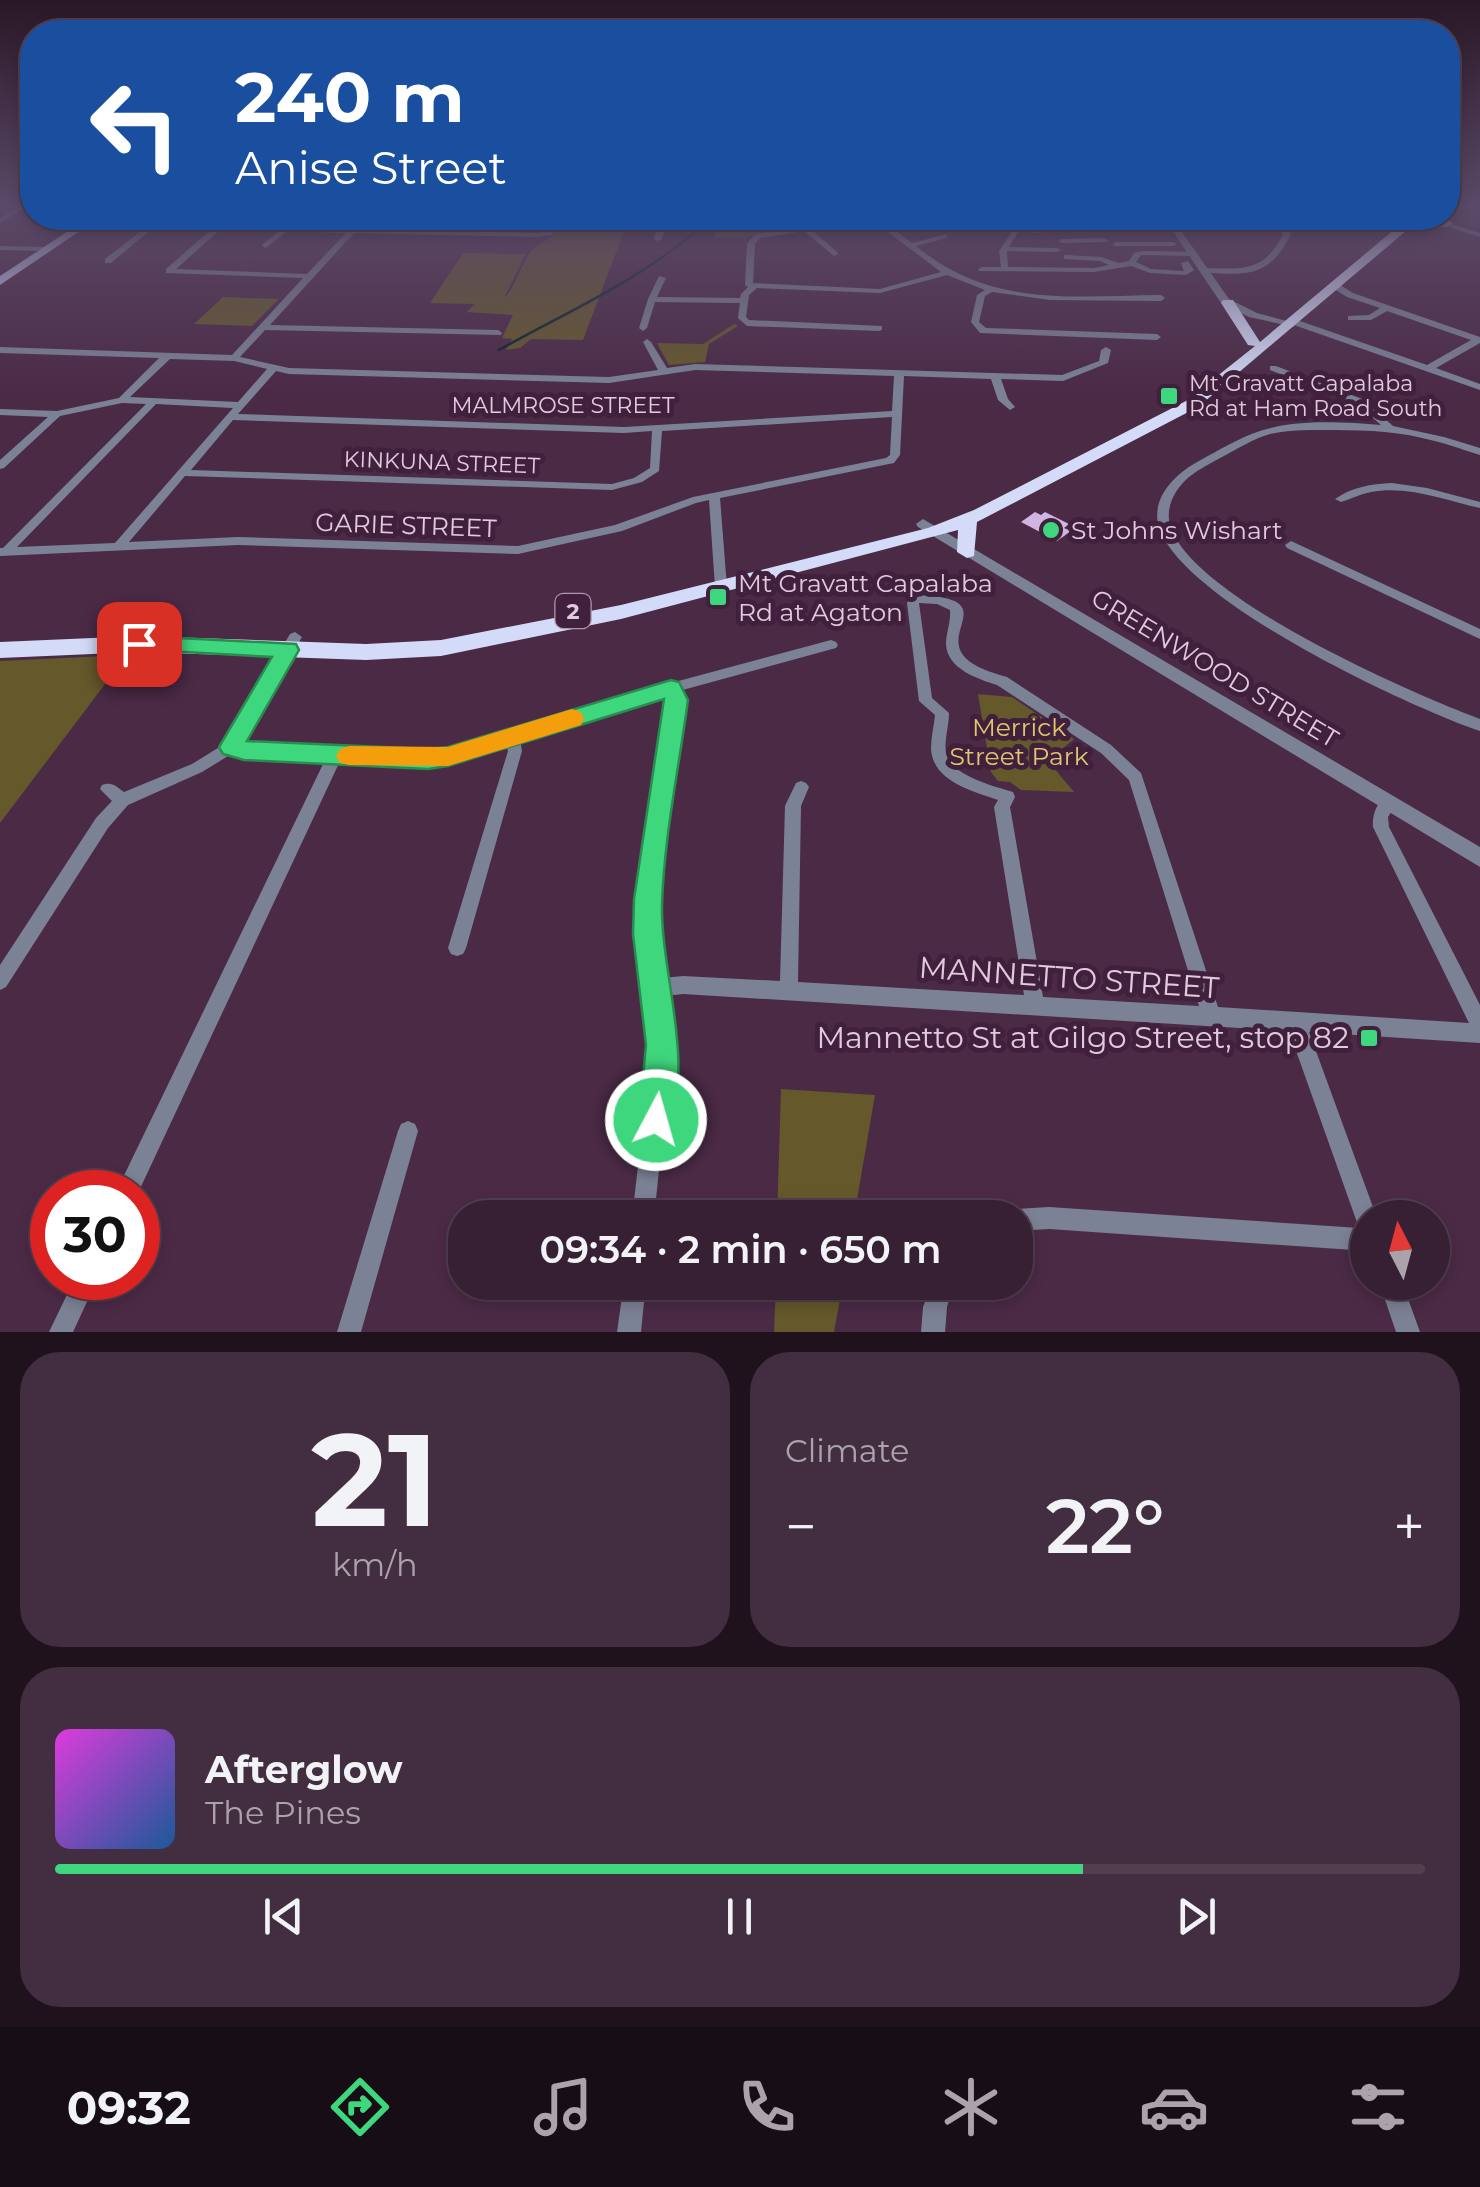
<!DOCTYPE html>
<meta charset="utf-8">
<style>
:root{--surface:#382034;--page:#432d40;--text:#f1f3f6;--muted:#aba3ac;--line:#523e4f;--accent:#3fd77d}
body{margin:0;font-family:Montserrat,sans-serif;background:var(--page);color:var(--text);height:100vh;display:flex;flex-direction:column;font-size:38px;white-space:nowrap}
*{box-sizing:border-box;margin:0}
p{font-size:32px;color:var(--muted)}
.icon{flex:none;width:55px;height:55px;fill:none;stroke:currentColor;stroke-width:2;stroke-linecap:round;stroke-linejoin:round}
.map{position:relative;height:1332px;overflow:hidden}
.panel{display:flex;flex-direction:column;gap:20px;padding:20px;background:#1f121d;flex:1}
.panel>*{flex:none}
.top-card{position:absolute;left:20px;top:20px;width:1440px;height:210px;border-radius:40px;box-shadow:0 5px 15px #0003,0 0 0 2px var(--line);background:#1a4fa0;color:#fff;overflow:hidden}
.needle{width:65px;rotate:354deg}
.buttons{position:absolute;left:1350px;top:1200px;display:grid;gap:20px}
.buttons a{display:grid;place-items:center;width:100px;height:100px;border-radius:50%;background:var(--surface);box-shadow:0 5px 15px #0003,0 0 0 2px var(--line);font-size:50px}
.speed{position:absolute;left:30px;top:1170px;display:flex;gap:20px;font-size:50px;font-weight:700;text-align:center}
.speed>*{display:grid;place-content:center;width:130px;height:130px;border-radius:50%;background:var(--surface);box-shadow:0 5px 15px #0003,0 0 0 2px var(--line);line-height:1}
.speed .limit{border:15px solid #d22;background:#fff;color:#111}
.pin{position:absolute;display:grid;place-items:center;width:85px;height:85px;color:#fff;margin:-42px;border-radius:20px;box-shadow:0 5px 15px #0006}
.me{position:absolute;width:110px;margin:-55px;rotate:6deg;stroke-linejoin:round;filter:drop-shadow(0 0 8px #0008)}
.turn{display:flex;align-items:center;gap:35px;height:210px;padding:0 50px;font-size:45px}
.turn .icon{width:130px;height:130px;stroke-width:2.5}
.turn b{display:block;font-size:70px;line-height:85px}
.big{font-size:75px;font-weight:600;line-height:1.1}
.panel .widget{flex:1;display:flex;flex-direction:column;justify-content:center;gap:15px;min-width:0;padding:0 35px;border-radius:40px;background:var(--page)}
.panel .dial{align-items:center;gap:0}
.dial b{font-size:130px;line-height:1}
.song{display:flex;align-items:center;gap:30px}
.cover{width:120px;height:120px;border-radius:15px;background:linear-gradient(135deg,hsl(300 70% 55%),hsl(210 70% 35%))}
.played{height:10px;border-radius:5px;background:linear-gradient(90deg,var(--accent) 75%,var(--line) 75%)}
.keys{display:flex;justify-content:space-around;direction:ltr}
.heat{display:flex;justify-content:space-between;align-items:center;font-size:55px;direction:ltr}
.panel .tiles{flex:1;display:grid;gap:20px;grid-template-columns:1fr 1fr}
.widget:last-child{grid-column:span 2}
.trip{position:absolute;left:448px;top:1200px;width:585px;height:100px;border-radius:40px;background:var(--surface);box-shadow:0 5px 15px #0003,0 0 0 2px var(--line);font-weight:600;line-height:100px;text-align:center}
.tab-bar{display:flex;height:160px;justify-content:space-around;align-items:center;background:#160d15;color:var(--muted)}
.tab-bar .icon{width:70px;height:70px}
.tab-bar .selected{color:var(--accent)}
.tab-bar b{font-size:45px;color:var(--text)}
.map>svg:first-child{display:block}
.green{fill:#65582b}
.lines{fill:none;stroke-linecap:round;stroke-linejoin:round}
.stream{stroke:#0a252a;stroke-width:2.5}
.building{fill:#cfb5df}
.minor{fill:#7c8295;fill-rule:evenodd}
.tertiary{fill:#7c8295;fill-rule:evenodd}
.primary{fill:#c1ccf3;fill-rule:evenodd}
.trunk{fill:#d3dbf8;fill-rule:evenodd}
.route{fill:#3fd77d;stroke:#298c51;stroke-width:2.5}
.slow{fill:#f59e0b}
.poi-dot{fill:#3fd77d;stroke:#40203c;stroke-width:4}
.labels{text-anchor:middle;stroke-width:10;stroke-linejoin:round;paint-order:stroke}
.far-poi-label{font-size:22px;fill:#e0cbdc;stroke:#40203c;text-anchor:start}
.far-street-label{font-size:22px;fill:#e0cbdc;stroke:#40203c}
.shield{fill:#40203c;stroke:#b098ac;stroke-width:2.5}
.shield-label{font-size:22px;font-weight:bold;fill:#e0cbdc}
.street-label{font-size:25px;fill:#e0cbdc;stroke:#40203c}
.poi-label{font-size:25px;fill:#e0cbdc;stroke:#40203c;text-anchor:start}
.park-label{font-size:25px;fill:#e1c66d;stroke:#40203c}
.near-street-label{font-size:30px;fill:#e0cbdc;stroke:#40203c}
.near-poi-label{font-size:30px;fill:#e0cbdc;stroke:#40203c;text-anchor:end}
</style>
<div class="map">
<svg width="1480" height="1332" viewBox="0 0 1480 1332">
<rect width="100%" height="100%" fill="#4b2a46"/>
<g class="green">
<path d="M564,218h65l-46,122 -52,-1 -11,9 -14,2 6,-11 -10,-1 11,-23 -46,-3 8,-8 -45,-1 33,-50 63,1 -22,44c12,-13 14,-26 23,-41 12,-19 23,-10 37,-39z"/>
<path d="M719,218h133l-80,11 -26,9h-32z"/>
<path d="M223,297l56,2 -27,27 -58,-2z"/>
<path d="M734,324l4,2 -29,18 -4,18 -36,3 -12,-22 46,1z"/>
<path d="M127,655l-127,168v-162z"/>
<path d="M978,694l34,3 62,42 -26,22 26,31 -53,-2 -11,-8 -12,-1 -7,-9z"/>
<path d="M781,1089l94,6 -21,122h-77z"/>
<path d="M776,1283h67l-9,49h-60z"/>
</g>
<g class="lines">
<path class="stream" d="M499,350c73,-41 150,-73 211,-132"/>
</g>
<path class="building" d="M1035,512l6,3 4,-3 24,12 -5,4 7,3 -14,10 -36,-19z"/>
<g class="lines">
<g class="minor">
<path d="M19,206h9l-28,17v-5z"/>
<path d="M556,218h7l-11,17 -14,2 -184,-4 -84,92 228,5 4,3 -1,2 -236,-5 -25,27 49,11 320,9 49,-7 -15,-28 4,-3 4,3 16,26 28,-4 367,11 37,-14 2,-11 5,-3 5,3 -3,13 -45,18 -62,-2 7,20 7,8 -5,3 -12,-10 -7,-21 -87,-3 -4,79 -6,8 -174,35 7,89 -6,4 -6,-4 -6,-87 -13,3 -74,28 -104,23 -280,-9 -238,11v-8h3l143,-144 -24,-1 -62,13 -56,52 -4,1v-9l48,-43 -48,-2v-6l57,2 62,-13 40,-40 -159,-5v-6l232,8 71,-77 -137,-5v-4l46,-40 -59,-1 -42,35h-6v-4l40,-31 -60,-2h-3v-4l456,11 8,-2zM221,229l58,2 -16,13 -1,2 4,2 21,-17 59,2 -39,41 -131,-5zM170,359l64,2 33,8 -29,33 -108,-5zM695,370l199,6 -2,35 -268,16 -386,-13 38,-43 13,3 320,9zM156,404l77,4 -118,135 -98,4zM892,417l-2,38 -4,3 -193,39 -78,28 -97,21 -280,-9 -109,5 56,-66 427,14 30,-8 17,-11 3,-40zM233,420l391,13 28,-2 -2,37 -16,10 -22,6 -421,-14z"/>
<path d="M660,218h8l-6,21 -4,2 -4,-2z"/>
<path d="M870,218l23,11 19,14 35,-9v4l-31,8c75,62 155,50 245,49l4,3 -4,3 -111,-1 -58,-8 -7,4 -6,26 7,6 171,6 4,3 -4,3 -177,-7 -9,-11 6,-27 8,-5 -38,-15 -67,18 -123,-5 -8,7 -3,22 3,3 133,6v4l-3,1 -132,-5 -9,-8 2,-15 -85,-1 -8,26 -4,3 -4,-3 9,-29 11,-23 7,2 -9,19 83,1 1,-4 7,-7 -3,-2 2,-41 8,-10zM868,222l20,10 53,40 -61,17 -127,-6 2,-39 5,-6 44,-7 30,25 4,-2 -1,-2 -25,-22z"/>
<path d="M1008,218h36l-4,2h-23l6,7 21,4 -4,2 -21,-2 -10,16 48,1 4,2 -4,2 -50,-1 1,16 86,1 15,-3 -9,-4 -36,-2v-4h3l34,2 18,6 10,-2 5,-8 9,-2 51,1 4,2 -4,2 -53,-1 -5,7 15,7 33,2 -3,-8 7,-2 6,9 -8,5 -36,-2 -19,-7 -37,6 -115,-1 -1,-2 4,-2h19l-2,-16 16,-24z"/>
<path d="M1234,218h44l13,16c-21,43 -45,42 -89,38l-1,-2 4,-2c39,1 59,4 78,-34l-9,-12h-40z"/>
<path d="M1421,218h10l49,15v4z"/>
<path d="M1058,225l97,2 4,2 -4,2 -100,-2v-4z"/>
<path d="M1104,238l4,2 -1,2 -45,1 -4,-2 4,-2z"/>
<path d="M1117,242h56l4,2 -4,2h-59l-1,-2z"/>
<path d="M0,246l48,1 4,2 -4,2 -48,-1z"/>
<path d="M1331,283h6l16,10 127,44v6l-44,25 44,16v6l-189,-66v-4h6l130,45 44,-25 -84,-29 -16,9h-23v-4l21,-1 11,-7 -33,-11 -16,-10z"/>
<path d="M1270,366h6l86,33 31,27 51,11 36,11v7c-19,-6 -38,-13 -58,-17 -33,-8 -66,-8 -99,-8 -17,0 -36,0 -53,4 -17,5 -33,15 -48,23 -11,6 -23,12 -33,20 -15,13 -26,33 -17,54 30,70 236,161 308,188v12c-73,-25 -298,-130 -321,-204 -9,-29 17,-54 40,-66 20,-11 40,-23 61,-30 37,-12 83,-9 121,-6l-25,-22 -86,-33z"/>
<path d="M1392,483l35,5 53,14v6c-35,-8 -73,-23 -109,-16 -11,2 -20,7 -30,10l-6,-3c17,-12 36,-15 57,-16z"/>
<path d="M1291,541l189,88v10l-193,-91 -2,-3z"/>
<path d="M916,595c84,3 27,33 47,60 9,12 30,18 44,22l104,68 30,28 77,234 251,16 -96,-196c-1,-13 5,-33 22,-29l2,5 -9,14 1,10 91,178v38l-171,-11 68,186h-9v33l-319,-22 -34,2v-13h-10l2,-6 8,-3 34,-2 310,21 -70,-197 -606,-37 -18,2 7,49 -18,173h-22l20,-173 -13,-111v-35l30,-198 -3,-6 -146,45 2,11 -56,197 -3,6 -6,2 -6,-2 -3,-6 60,-197 -2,-7 -57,18 -21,3 -88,-4 -202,432 -22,-1 209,-432 -81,-3 -11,-4 -31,19 -74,33 -20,23 -102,159 -6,3v-25l96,-147 16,-17 -12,-12 2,-4c10,-4 15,2 22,7l68,-28 34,-21 64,-109 5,-2 7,5 -62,107 188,9 21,-3 222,-67 160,-43 5,2 2,3 -2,3 -157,43 4,10 -26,198v35l6,44 20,-2 97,5 5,-175 11,-23 5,-2 5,2 3,4 -8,19 -3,176 226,13 -30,-188 4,-7c-26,-9 -66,-19 -67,-52 0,-11 3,-22 4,-33l-16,-14 -12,-98 4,-7zM919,603l18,1 13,6c1,12 -4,23 -4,34 1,25 32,35 51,41l104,68 28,27 70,226 -156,-9 -33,-190 5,-10 -2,-5c-19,-6 -62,-16 -67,-39 -2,-13 3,-27 3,-40l-17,-15z"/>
<path d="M408,1121l7,3 3,7 -57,201h-24l61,-201 3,-7z"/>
<path d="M75,1278h23l-25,54h-24z"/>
<path d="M624,1282h22l-5,50h-24z"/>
<path d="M932,1282h23l-8,25 -2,25h-24l2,-25z"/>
<path d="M1379,1282h23l18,50h-24z"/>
</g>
<g class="tertiary">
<path d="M1164,218h8l57,81 28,14 37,10v4l-45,-10 -28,-14z"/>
<path d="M923,519l557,328v20l-562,-340 -2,-3z"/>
</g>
<path class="primary" d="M88,218h11l-99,67v-9z"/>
<path class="trunk" d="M1408,218l39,1 6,4 -6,4 -34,-2 -215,182 -221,115 -3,34 -7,2 -10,-6 1,-22 -337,89 -180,37 -75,4 -227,-8 -139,6v-16l139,-6 227,8 75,-4 180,-35 307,-77 46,-18 212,-109 69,-55 -7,-1 -27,-42 2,-3h10l27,42z"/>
</g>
<linearGradient id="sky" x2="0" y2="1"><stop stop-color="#291726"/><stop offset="0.52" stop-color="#5b4a68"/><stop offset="1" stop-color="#5b4a68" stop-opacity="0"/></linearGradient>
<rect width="1480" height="393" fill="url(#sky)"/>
<path class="route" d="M139,636l157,8 3,6 -52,91 181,8 20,-2 223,-67 8,2 9,18c-9,68 -24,137 -26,205 -1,71 34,158 5,227l-11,5 -12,-5 -5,-12 7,-75 -13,-111 1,-35 30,-200 -216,67 -20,3 -184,-9 -21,-6 -4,-7 53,-90 -141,-8 -3,-5z"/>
<path class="slow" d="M572,709l9,3 3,7 -3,6 -133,41 -99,-1 -9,-2 -4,-7 4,-7 9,-3 99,1z"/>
<g class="poi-dot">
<rect x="1159" y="386" width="20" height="20" rx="5"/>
<circle cx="1051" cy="530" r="10"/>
<rect x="708" y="587" width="20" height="20" rx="5"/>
<rect x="1359" y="1028" width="20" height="20" rx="5"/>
</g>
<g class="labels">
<g class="far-poi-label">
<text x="1189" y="391">Mt Gravatt Capalaba<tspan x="1189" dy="25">Rd at Ham Road South</tspan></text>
</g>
<g class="far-street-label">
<text x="563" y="413">MALMROSE STREET</text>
<text transform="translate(442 462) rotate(2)" y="8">KINKUNA STREET</text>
</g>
<rect class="shield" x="555.5" y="594" width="35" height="34" rx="8"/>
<g class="shield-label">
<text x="573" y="619">2</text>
</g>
<g class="street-label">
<text transform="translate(406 525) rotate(2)" y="9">GARIE STREET</text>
<text transform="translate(1215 668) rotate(31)" y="9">GREENWOOD STREET</text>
</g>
<g class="poi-label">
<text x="1071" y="539">St Johns Wishart</text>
<text x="738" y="592">Mt Gravatt Capalaba<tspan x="738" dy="29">Rd at Agaton</tspan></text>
</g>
<g class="park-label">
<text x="1019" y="736">Merrick<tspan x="1019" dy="29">Street Park</tspan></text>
</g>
<g class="near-street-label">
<text transform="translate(1069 978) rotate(4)" y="10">MANNETTO STREET</text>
</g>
<g class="near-poi-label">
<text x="1349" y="1048">Mannetto St at Gilgo Street, stop 82</text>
</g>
</g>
</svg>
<div class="buttons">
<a><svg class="needle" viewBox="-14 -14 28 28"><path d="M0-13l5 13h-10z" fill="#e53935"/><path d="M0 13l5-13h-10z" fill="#aba3ac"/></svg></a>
</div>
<div class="speed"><div class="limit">30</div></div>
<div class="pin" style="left:139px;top:644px;background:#d93025"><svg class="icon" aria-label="arrive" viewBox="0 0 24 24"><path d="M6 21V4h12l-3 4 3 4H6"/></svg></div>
<svg class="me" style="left:656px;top:1120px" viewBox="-20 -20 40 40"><circle r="17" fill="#3fd77d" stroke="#fff" stroke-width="3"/><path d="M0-11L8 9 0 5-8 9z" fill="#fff"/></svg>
<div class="trip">09:34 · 2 min · 650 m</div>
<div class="top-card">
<div class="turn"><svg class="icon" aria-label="left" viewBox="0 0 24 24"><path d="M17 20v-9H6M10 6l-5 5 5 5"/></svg><div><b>240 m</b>Anise Street</div></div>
</div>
</div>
<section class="panel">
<div class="tiles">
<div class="widget dial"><b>21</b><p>km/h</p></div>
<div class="widget"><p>Climate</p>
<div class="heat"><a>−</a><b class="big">22°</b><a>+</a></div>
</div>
<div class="widget">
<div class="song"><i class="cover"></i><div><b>Afterglow</b><p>The Pines</p></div></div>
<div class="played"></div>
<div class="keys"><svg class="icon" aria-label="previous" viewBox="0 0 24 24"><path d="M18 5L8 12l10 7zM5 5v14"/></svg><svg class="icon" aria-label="pause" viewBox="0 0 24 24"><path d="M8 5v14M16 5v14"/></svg><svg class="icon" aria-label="next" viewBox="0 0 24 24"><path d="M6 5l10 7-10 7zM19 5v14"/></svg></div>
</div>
</div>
</section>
<nav class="tab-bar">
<b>09:32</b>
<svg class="icon selected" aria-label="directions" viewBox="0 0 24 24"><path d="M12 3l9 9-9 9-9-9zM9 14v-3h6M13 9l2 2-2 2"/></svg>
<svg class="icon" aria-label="music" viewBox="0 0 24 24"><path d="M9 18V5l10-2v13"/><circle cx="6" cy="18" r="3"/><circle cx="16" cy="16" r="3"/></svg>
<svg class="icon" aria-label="phone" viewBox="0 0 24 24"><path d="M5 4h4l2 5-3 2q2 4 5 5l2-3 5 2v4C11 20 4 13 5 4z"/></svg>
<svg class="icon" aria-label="climate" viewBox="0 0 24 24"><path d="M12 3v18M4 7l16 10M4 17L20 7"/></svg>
<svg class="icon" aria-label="car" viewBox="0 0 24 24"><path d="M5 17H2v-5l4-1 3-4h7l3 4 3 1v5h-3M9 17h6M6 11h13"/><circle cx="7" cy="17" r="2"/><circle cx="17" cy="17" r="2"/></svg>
<svg class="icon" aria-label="filters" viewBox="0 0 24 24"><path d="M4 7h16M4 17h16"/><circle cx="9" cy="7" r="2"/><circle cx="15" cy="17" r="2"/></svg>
</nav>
